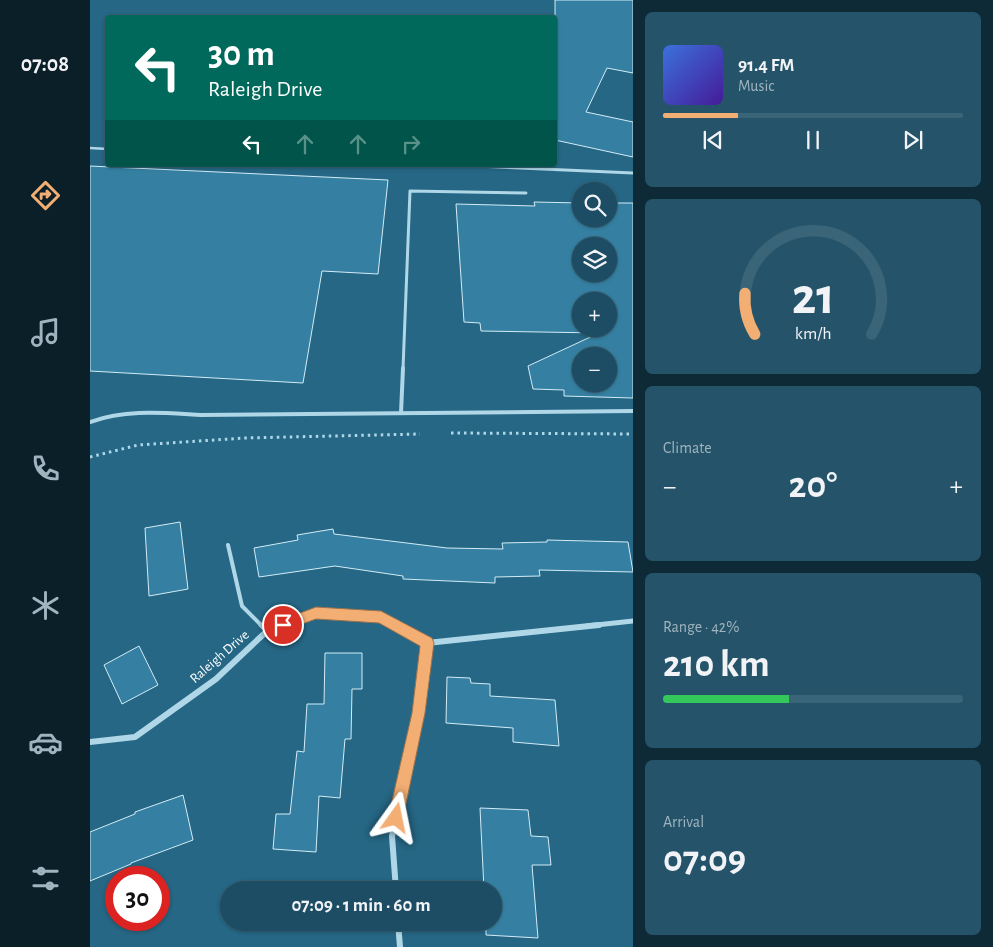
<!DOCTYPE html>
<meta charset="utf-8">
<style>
:root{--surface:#1c4d64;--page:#25546a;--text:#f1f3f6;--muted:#a0b4bf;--line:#3a6478;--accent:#f2ae73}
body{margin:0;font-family:"Alegreya Sans",sans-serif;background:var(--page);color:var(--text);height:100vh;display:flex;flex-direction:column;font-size:19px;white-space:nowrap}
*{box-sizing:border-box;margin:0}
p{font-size:16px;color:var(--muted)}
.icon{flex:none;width:28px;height:28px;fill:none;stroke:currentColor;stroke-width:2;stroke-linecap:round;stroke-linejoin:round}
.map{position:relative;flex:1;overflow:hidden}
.side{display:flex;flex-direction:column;gap:12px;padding:12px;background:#0f2a37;width:360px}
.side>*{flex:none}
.banner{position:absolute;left:15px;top:15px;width:452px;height:152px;border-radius:5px;box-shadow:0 1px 4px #0004,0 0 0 1px var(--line);background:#00695c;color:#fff;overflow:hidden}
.buttons{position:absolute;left:482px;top:182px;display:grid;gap:10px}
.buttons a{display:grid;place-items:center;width:45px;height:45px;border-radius:50%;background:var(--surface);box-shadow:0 1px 4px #0004,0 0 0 1px var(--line);font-size:25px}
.speed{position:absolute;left:15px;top:866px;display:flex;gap:10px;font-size:25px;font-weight:700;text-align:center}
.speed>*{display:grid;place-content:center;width:65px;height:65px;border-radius:50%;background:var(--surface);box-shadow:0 1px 4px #0004,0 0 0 1px var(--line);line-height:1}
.speed .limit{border:8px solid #d22;background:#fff;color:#111}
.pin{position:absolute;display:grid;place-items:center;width:42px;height:42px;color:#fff;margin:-21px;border:2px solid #fff;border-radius:50%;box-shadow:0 1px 5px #0007}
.me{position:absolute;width:55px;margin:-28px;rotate:12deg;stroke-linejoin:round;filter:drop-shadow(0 0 4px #0008)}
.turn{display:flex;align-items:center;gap:18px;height:105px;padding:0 20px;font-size:22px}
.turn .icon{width:65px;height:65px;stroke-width:2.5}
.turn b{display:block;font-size:35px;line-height:42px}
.lanes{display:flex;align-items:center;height:48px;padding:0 20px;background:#0003;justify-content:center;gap:25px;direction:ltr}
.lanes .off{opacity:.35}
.big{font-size:38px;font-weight:700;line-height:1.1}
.side .tile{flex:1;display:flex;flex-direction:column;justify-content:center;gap:8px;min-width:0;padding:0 18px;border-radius:8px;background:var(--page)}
.side .dial{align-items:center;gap:0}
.dial svg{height:130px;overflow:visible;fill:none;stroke:var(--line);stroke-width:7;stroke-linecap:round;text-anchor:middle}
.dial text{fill:var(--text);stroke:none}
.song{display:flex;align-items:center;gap:15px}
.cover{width:60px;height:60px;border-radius:8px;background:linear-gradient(135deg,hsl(220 70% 55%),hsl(260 70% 35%))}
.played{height:5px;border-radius:2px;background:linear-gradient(90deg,var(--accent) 25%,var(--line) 25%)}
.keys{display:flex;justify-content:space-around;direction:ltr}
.heat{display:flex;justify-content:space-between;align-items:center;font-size:28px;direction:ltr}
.charge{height:8px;border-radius:4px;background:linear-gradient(90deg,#34c759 42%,var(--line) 0)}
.trip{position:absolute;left:130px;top:881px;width:282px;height:50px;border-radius:25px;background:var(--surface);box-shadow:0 1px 4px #0004,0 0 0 1px var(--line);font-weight:700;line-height:50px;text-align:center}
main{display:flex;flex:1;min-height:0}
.tab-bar{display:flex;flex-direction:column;width:90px;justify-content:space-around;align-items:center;background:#0b1f28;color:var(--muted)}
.tab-bar .icon{width:35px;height:35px}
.tab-bar .active{color:var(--accent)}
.tab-bar b{font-size:22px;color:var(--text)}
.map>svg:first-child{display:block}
.building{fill:#3580a2;stroke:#d3ecf6;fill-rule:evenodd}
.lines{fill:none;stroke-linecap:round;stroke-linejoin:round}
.path{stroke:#afd7e8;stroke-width:3;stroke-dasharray:2.5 4;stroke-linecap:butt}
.service-far3{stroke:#afd7e8;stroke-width:2.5}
.service-far2{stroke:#afd7e8;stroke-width:3}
.service-far1{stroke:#afd7e8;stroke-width:4}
.service{stroke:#afd7e8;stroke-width:5}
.minor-far1{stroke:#afd7e8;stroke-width:5}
.minor{stroke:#afd7e8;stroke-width:6}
.route{fill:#f2ae73;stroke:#9d714b}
.labels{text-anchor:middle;stroke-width:5;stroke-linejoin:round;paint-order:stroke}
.street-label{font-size:14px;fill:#fff;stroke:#256785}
</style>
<main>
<nav class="tab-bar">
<b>07:08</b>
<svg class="icon active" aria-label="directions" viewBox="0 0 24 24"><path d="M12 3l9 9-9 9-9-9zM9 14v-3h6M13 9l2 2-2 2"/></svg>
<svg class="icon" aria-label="music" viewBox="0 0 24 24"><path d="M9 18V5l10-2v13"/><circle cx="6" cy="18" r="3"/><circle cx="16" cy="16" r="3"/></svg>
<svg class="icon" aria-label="phone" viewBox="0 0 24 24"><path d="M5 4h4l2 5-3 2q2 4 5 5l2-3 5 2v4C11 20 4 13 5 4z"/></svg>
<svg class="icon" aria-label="climate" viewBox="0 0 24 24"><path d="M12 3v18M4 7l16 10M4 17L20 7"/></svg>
<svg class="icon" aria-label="car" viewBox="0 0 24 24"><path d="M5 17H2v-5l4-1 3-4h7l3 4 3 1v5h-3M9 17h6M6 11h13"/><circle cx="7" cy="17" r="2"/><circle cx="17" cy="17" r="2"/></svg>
<svg class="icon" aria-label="filters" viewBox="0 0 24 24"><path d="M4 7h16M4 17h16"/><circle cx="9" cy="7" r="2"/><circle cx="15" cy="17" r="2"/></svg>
</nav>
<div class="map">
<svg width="543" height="947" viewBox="0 0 543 947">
<rect width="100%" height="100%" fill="#256785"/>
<g class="building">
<path d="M465,0h78v73l-26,-5 -21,44 47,10v35l-78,-17z"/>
<path d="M0,166l298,14 -10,94 -56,-3 -19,112 -213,-12z"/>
<path d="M444,202l47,1v16h28v-16h24v195l-69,-2v-6l-31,-1 -5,-23 71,-33 -118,-2 -1,-8 -16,-1 -8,-118 79,2zM491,246h28v28h-28zM491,301h28v28h-28zM491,356h28v28h-28z"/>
<path d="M90,522l8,67 -39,7 -4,-68z"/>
<path d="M243,529l1,5 113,14 56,1 -1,-6 45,-1v-2l81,2 5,30 -94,-2 1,6 -45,1v6l-92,-4v-3l-68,-10 -76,11 -5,-29 44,-8 -1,-5z"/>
<path d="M49,646l19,39 -36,19 -18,-39z"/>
<path d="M235,653h37v36h-10l-1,50h-6l-5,59 -21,-2 -3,56 -43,-3 3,-35h14l7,-63 7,1 3,-48h17z"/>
<path d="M357,677l23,1 1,5 19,1v12l65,4 4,46 -46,-4v-14l-67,-5z"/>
<path d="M93,795l10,45 -62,23v1l-41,17v-49l45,-18v-2z"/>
<path d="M390,808l48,2 3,26 17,1 3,28h-19l6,73 -52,-3v-13h8v-32h-10z"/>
</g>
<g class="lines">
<g class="path">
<path d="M361,433l182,1"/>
<path d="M0,457l48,-12 107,-7 175,-4"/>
</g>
<path class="service-far3" d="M0,148l18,1"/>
<g class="service-far2">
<path d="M365,165l178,8"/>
<path d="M313,369l7,-178 116,2"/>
</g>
<g class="service-far1">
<path d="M311,413l2,-45"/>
<path d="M0,422c37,-13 73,-9 111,-7l432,-4"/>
<path d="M138,545l14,61 20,20"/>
</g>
<path class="service" d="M171,625l6,6"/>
<g class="minor-far1">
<path d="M191,626l35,-13 65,4 16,9"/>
<path d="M497,626l46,-5"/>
</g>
<g class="minor">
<path d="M305,625l32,18 172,-18"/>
<path d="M0,742l45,-5 81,-58 51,-48 17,-6"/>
<path d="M306,890l-4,-54 27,-123 8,-70"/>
<path d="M308,922l2,25"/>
</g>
</g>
<path class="route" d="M226,607l65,4 51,27 2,5 -9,70 -22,105 -2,6 -5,2 -6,-2 -2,-6 24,-105 8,-67 -41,-23 -63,-4 -33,12 -4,-2 -2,-4 2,-4z"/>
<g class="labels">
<g class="street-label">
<text transform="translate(129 656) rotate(-41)" y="5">Raleigh Drive</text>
</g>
</g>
</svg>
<div class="buttons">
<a><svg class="icon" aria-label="search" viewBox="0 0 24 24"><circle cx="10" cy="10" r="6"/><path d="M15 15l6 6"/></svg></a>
<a><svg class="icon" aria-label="layers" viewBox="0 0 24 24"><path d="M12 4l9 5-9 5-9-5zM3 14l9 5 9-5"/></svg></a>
<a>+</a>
<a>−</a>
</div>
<div class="speed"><div class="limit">30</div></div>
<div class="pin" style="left:193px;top:625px;background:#d93025"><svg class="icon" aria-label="arrive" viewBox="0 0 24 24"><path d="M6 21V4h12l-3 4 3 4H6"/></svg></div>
<svg class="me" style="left:306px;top:818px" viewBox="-20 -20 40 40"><path d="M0-17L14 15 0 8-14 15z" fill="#f2ae73" stroke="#fff" stroke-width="4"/></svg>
<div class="trip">07:09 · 1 min · 60 m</div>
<div class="banner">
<div class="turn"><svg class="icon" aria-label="left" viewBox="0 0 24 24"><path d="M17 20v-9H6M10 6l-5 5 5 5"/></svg><div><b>30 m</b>Raleigh Drive</div></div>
<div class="lanes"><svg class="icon" aria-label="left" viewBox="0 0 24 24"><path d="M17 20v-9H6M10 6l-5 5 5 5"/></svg><svg class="icon off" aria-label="ahead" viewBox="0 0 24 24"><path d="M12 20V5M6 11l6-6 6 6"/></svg><svg class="icon off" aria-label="ahead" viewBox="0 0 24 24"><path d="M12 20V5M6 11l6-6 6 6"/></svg><svg class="icon off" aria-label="right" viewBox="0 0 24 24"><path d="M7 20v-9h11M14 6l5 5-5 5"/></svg></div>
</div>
</div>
<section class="side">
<div class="tile">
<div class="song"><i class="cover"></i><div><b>91.4 FM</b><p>Music</p></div></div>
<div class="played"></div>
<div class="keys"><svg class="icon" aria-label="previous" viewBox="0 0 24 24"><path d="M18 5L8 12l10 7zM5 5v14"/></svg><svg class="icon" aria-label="pause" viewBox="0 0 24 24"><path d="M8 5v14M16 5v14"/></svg><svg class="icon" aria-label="next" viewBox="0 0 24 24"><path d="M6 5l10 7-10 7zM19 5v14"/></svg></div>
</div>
<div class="tile dial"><svg viewBox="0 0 100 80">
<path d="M14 69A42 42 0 1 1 86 69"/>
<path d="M14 69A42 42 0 0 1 8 44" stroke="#f2ae73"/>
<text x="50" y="56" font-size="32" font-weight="700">21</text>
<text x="50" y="72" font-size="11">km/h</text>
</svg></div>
<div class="tile"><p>Climate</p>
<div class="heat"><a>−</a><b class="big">20°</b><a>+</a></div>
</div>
<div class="tile"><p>Range · 42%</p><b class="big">210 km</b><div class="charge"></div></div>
<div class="tile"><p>Arrival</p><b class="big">07:09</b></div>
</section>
</main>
